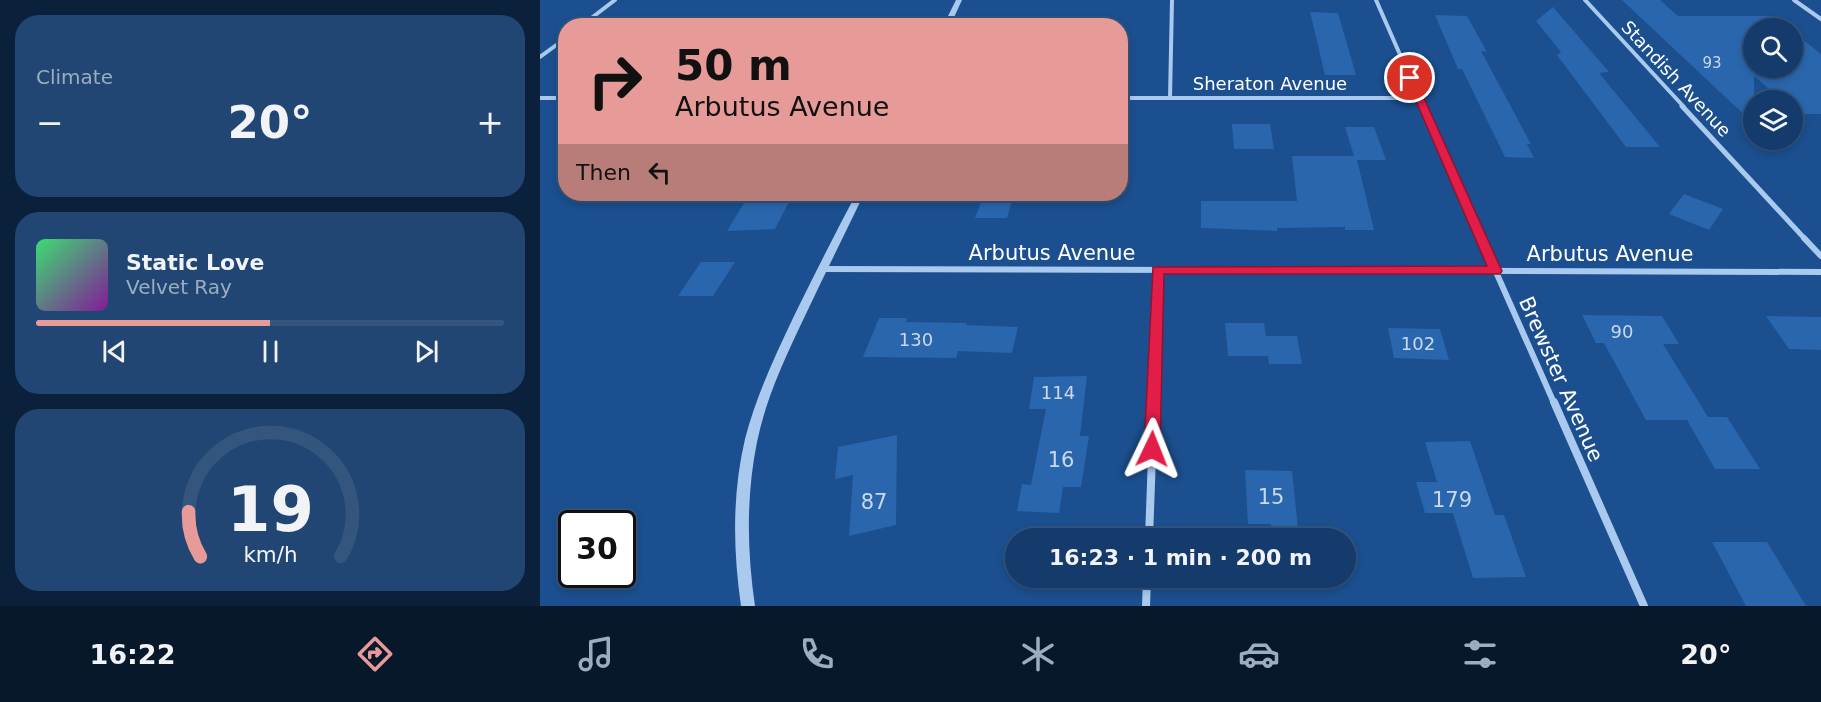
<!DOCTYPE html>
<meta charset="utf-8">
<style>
:root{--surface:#143b6b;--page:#214673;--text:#f1f3f6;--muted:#9dadc1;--line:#33557e;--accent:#e69b98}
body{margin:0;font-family:"DejaVu Sans",sans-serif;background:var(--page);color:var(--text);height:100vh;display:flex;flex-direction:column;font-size:22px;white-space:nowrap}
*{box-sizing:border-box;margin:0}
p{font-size:20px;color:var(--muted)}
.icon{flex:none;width:33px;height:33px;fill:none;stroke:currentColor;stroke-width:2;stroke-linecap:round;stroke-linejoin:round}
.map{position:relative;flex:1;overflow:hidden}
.side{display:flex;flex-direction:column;gap:15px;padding:15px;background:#0b203b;width:540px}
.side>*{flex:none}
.top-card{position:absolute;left:18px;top:18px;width:570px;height:183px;border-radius:24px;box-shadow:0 3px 9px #0003,0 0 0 2px var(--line);background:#e69b98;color:#111;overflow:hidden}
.fabs{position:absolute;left:1203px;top:18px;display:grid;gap:12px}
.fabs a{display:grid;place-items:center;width:60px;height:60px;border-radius:50%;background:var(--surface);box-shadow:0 3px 9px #0003,0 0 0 2px var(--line);font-size:30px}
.speed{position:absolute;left:18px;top:510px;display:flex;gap:12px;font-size:30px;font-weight:700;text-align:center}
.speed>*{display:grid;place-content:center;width:78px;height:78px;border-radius:50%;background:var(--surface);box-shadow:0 3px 9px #0003,0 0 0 2px var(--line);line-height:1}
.speed .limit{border:3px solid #111;border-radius:9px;background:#fff;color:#111}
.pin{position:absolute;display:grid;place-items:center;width:51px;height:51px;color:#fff;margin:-26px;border:3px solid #fff;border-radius:50%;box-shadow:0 2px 6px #0007}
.me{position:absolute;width:66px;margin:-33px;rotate:2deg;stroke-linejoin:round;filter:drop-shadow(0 0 4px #0008)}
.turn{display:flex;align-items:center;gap:21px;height:126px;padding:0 18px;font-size:27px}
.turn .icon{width:78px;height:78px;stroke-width:2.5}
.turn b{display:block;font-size:42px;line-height:51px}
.then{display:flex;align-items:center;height:57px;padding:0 18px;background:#0003;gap:12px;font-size:22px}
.big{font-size:45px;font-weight:700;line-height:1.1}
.side .card{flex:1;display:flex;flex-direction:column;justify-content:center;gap:9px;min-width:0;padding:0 21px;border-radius:24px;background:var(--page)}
.side .dial{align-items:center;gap:0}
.dial svg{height:156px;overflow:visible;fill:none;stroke:var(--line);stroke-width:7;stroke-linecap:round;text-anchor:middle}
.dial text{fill:var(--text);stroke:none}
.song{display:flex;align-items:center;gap:18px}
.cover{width:72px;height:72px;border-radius:9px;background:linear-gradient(135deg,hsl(140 70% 55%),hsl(290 70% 35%))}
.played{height:6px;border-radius:3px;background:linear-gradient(90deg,var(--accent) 50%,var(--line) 50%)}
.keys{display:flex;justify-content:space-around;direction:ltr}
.heat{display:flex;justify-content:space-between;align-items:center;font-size:33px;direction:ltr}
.trip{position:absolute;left:465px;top:528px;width:351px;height:60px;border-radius:30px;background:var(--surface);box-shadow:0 3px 9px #0003,0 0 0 2px var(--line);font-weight:700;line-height:60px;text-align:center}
.menu{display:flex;height:96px;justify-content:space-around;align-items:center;background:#08182b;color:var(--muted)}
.menu .icon{width:42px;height:42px}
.menu .selected{color:var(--accent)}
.menu b{font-size:27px;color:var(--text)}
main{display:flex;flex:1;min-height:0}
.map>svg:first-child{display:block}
.building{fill:#2a66ad}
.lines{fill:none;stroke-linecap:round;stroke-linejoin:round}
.minor-far3{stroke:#a9c9ee;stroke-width:4}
.minor-far2{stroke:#a9c9ee;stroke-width:5}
.minor-far1{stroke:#a9c9ee;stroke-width:6}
.minor{stroke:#a9c9ee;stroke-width:8}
.tertiary{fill:#a9c9ee;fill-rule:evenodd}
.route{fill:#e11d48;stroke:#92132f;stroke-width:1.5}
.labels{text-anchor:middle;stroke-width:6;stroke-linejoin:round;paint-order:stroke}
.far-number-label{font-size:15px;fill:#cad9ea}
.far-street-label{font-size:18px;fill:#fff;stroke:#1b4f8f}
.number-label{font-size:18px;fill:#cad9ea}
.street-label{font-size:21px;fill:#fff;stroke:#1b4f8f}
.near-number-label{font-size:21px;fill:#cad9ea}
</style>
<main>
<section class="side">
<div class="card"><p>Climate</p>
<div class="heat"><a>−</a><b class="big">20°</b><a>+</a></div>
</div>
<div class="card">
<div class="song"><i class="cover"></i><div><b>Static Love</b><p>Velvet Ray</p></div></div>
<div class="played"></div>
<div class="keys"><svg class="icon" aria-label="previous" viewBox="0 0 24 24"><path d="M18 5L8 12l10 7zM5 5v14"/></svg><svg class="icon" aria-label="pause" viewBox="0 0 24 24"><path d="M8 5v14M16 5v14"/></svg><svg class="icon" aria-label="next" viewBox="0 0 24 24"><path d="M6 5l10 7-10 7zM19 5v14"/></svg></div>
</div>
<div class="card dial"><svg viewBox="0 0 100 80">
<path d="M14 69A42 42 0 1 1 86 69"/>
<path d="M14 69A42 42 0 0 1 8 46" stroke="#e69b98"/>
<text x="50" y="56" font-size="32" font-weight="700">19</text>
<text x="50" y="72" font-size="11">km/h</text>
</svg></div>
</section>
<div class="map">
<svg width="1281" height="606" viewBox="0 0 1281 606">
<rect width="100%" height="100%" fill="#1b4f8f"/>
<g class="building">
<path d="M1082,0h38l18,16h96l15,12h-35v40h38v-37l29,23v60h-23l-6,-5v-9h-10l-28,-24v48z"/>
<path d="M1013,7l56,65 -10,1 61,74h-34l-69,-92 4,-3 -25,-31z"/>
<path d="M770,12l28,1 18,62h-31z"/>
<path d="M895,15l32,1 20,36 -6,-1 50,93h-4l7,14 -29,-1 -43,-88h-4z"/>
<path d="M692,124h38l4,25h-40z"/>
<path d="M805,127h29l12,33h-29l17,70h-29v-3l-68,1v3l-76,-3v-27h96l-5,-45h62z"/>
<path d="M444,194h30l-7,24h-32z"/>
<path d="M1144,194l39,15 -14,21 -40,-16z"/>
<path d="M249,202l-14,27 -48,2 17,-28z"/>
<path d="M161,262h34l-22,34h-35z"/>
<path d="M1042,315l80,1 17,28h-16l45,73h19l33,52h-45l-28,-49h-41l-42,-77h-8z"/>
<path d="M1226,316l55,1v33l-32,-1z"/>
<path d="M339,318h28l-1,4 61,1 -1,2 52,2 -6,26 -54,-2 -2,7 -93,-1z"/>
<path d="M685,323h39l2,13h31l5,28h-33l-1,-8h-40z"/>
<path d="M848,328l52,1 9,31 -55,-2z"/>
<path d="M547,376l-7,60h9l-8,51h-18l-4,26 -42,-2 5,-27 9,1 15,-76h-17l5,-32z"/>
<path d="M357,435l-1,90 -47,11 4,-61 -18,4 3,-32z"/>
<path d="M930,441l25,74h9l22,62 -53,1 -20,-65h-28l-9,-31h21l-12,-40z"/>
<path d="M705,470l47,1 7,67h-27l-1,-14h-23z"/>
<path d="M1172,542h55l39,64h-60z"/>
</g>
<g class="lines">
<g class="minor-far3">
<path d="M836,0l47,107"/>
<path d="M1045,0l99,107"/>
<path d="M1254,0l27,19"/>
<path d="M41,26l34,-26"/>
<path d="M0,57l26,-19"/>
<path d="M0,98h26"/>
<path d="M580,98h299"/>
<path d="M630,98l2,-98"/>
</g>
<g class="minor-far2">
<path d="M883,106l59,133"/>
<path d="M1142,106l123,133"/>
</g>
<g class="minor-far1">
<path d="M941,238l73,165"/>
<path d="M1264,238l17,18"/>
<path d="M282,269l999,3"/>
<path d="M614,403l4,-133"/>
</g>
<g class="minor">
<path d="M1014,402l90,204"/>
<path d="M609,538l5,-136"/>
<path d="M606,606l1,-28"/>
</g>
<g class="tertiary">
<path d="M416,0h6l-12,26h-7z"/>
<path d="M316,194h8c-20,41 -40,82 -60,124 -19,40 -38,80 -47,124 -11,55 -10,109 -2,164h-14c-8,-56 -9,-112 4,-167 11,-43 30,-83 49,-123 20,-41 41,-82 62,-122z"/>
</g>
</g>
<path class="route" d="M867,76l8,2 87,193 -2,3h-336l-4,175 -2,5 -6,2 -6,-2 -2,-5 9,-182 334,-1 -81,-188z"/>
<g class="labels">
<g class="far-number-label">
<text x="1172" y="68">93</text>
</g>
<g class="far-street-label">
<text transform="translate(1136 79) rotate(47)" y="6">Standish Avenue</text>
<text x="730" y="90">Sheraton Avenue</text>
</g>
<g class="number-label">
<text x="1082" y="338">90</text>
<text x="376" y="346">130</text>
<text x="878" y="350">102</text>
<text x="518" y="399">114</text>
</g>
<g class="street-label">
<text x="512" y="260">Arbutus Avenue</text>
<text x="1070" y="261">Arbutus Avenue</text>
<text transform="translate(1021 379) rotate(66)" y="7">Brewster Avenue</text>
</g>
<g class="near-number-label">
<text x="521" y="467">16</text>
<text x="731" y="504">15</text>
<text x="912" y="507">179</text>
<text x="334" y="509">87</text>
</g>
</g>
</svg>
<div class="fabs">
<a><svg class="icon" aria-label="search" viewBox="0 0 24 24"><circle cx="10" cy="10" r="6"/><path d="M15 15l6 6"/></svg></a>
<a><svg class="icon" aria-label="layers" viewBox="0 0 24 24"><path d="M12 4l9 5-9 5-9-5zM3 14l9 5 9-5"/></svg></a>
</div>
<div class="speed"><div class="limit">30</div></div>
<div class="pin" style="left:870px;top:78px;background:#d93025"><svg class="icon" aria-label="arrive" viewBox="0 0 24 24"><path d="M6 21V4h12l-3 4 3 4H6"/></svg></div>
<svg class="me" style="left:612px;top:449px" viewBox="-20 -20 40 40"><path d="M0-17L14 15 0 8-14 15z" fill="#e11d48" stroke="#fff" stroke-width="4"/></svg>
<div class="trip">16:23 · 1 min · 200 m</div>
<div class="top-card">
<div class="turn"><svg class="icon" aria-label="right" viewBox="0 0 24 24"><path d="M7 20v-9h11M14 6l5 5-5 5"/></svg><div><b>50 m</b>Arbutus Avenue</div></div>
<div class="then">Then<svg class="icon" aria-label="left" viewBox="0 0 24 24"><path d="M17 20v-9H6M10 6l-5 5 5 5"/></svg></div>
</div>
</div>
</main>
<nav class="menu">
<b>16:22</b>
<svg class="icon selected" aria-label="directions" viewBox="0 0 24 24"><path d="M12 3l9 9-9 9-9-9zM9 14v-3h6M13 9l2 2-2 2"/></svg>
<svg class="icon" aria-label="music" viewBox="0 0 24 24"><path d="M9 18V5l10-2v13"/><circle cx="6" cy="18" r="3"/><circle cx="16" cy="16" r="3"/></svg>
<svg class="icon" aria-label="phone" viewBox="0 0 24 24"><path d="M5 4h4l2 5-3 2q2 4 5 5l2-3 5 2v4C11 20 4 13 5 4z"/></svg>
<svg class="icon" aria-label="climate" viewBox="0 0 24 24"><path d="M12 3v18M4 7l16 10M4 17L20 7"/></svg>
<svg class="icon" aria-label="car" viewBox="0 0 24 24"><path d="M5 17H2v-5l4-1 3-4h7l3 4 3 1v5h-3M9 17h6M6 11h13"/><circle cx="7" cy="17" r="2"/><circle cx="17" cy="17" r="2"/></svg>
<svg class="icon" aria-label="filters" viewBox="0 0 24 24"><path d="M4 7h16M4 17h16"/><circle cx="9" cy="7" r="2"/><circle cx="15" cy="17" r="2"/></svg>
<b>20°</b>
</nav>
